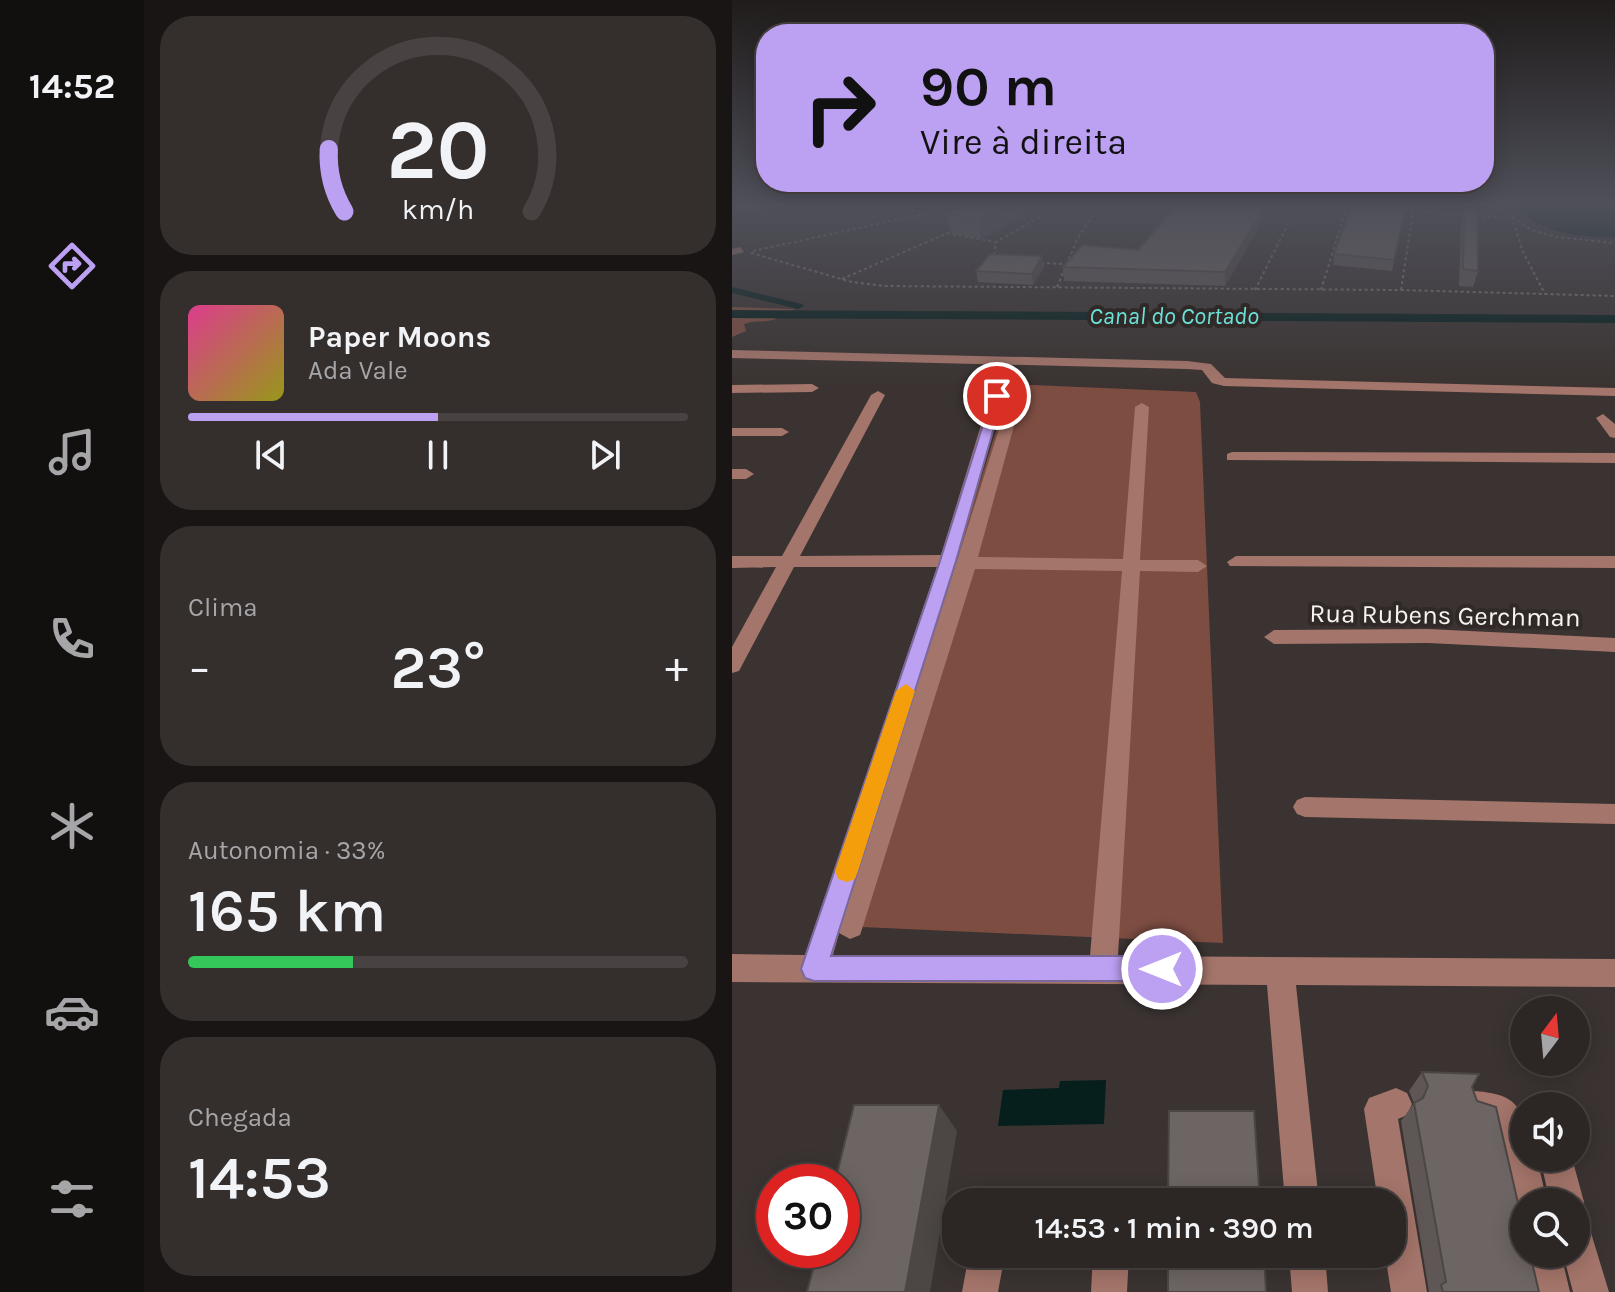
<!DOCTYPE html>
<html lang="pt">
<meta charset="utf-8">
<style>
:root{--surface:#2c2625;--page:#342e2d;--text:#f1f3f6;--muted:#a6a5a7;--line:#484342;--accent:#bca0f2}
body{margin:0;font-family:Karla,sans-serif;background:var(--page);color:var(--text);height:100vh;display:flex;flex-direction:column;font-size:30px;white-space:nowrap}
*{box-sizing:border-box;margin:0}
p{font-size:26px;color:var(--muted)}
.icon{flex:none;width:44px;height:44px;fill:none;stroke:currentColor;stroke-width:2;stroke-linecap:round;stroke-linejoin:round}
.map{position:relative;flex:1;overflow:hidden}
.panel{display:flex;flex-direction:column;gap:16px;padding:16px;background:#181514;width:588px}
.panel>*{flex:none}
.top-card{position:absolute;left:24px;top:24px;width:738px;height:168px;border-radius:32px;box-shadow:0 4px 20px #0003,0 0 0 2px var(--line);background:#bca0f2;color:#111;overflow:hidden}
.needle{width:52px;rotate:16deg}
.tools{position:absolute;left:778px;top:996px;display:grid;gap:16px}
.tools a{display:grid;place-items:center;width:80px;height:80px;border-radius:50%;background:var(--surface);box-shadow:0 4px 20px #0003,0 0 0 2px var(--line);font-size:40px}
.speed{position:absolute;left:24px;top:1164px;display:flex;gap:16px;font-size:40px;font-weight:700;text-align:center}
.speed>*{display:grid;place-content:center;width:104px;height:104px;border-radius:50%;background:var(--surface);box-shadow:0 4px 20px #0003,0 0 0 2px var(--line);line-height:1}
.speed .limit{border:12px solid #d22;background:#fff;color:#111}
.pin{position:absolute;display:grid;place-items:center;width:68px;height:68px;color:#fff;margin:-34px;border:4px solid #fff;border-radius:50%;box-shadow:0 2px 8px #0007}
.me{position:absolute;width:88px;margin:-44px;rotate:270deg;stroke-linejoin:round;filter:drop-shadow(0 0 6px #0008)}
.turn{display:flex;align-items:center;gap:28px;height:168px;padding:0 32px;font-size:36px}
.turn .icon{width:104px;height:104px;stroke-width:2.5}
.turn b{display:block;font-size:56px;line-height:68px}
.big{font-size:60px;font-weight:600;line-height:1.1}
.panel .card{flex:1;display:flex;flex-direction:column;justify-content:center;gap:12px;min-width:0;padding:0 28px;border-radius:32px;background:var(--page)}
.panel .dial{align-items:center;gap:0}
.dial svg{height:208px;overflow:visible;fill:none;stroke:var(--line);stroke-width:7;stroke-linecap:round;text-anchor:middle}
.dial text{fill:var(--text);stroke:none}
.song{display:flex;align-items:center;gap:24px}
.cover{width:96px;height:96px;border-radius:12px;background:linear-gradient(135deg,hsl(330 70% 55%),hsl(60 70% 35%))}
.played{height:8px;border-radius:4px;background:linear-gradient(90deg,var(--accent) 50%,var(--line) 50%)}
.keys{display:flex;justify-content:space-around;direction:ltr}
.heat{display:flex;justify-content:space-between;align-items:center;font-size:44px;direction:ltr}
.charge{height:12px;border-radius:6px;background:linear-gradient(90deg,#34c759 33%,var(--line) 0)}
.trip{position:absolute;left:210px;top:1188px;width:464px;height:80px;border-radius:32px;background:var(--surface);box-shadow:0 4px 20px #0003,0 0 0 2px var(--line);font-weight:600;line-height:80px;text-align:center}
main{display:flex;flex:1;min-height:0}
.dock{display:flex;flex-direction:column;width:144px;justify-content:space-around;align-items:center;background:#120f0f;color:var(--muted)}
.dock .icon{width:56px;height:56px}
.dock .active{color:var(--accent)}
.dock b{font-size:36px;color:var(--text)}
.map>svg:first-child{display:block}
.green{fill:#7d4d42}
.water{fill:#061f1d}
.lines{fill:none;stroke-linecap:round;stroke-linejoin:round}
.canal{fill:#061f1d;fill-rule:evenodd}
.path{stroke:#7a7372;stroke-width:2;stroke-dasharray:3 3;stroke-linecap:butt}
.minor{fill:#a4756a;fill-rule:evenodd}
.wall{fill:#5e5755}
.shaded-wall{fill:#4c4745}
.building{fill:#6d6563;stroke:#4c4745;stroke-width:2}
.route{fill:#bca0f2;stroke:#7a689d;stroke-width:2}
.slow{fill:#f59e0b}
.labels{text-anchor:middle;stroke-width:8;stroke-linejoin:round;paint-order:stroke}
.far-water-label{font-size:24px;font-style:italic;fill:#6be1d8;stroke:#302927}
.street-label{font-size:26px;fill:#f8f3f2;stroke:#302927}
</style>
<main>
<nav class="dock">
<b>14:52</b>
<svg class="icon active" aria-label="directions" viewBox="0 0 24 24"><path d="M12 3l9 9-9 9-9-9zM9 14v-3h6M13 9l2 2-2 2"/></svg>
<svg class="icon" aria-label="music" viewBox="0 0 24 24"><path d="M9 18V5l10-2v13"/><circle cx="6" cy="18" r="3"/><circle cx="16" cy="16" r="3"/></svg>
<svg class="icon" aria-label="phone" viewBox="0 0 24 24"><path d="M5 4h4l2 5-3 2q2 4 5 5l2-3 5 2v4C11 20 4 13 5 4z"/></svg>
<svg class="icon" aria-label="climate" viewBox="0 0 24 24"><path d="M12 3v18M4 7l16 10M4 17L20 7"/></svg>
<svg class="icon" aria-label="car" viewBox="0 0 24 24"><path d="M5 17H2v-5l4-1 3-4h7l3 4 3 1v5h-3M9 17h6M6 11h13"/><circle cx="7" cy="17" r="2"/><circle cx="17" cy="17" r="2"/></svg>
<svg class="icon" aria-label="filters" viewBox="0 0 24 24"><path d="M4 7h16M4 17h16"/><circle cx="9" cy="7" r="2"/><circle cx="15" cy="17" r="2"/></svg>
</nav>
<section class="panel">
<div class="card dial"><svg viewBox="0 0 100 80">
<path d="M14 69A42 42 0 1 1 86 69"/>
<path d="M14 69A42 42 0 0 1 8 45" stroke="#bca0f2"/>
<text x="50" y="56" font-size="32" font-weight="700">20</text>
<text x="50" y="72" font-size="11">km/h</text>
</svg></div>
<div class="card">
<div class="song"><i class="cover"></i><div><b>Paper Moons</b><p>Ada Vale</p></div></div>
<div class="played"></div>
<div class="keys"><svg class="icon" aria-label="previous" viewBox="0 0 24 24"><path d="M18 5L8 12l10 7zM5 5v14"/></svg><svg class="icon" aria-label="pause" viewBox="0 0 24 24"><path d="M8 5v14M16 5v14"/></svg><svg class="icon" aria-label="next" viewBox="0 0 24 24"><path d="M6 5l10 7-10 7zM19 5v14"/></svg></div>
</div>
<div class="card"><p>Clima</p>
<div class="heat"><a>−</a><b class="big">23°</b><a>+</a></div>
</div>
<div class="card"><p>Autonomia · 33%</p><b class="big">165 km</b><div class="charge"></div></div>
<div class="card"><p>Chegada</p><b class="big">14:53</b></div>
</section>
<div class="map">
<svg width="883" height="1292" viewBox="0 0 883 1292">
<rect width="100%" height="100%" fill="#3a3331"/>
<g class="green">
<path d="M0,307l64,2 -22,6 2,4c-11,4 -20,1 -32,5l2,7 -14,6z"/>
<path d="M279,384l185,8 4,10 23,541 -384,-17z"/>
</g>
<g class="water">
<path d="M783,205h100v33c-39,-3 -72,-2 -100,-33z"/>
<path d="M374,1080l-2,44 -106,2 5,-36 56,-2 1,-7z"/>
</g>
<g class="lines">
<g class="canal">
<path d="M0,287l70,17 2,2 -6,3 -66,-16z"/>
<path d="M0,310l883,5v8l-883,-5z"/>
</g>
<g class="path">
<path d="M157,205l35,8"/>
<path d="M194,205l8,5"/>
<path d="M368,205l76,4"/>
<path d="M609,205l12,1"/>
<path d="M776,205l15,47 22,42"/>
<path d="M673,210l60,5"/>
<path d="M744,216l37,2 19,12 25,7 58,6"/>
<path d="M215,233l48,9"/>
<path d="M21,251l211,-46"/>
<path d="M19,253l101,29 32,4 517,4 214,6"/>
<path d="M262,255l2,-13 45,-26 -1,-5 -16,-6"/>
<path d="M309,263l25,1"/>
<path d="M110,279l110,-48"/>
<path d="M325,287l20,-47 22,-35"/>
<path d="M523,290l34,-68"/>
<path d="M589,290l26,-84"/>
<path d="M669,290l12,-79"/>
</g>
<g class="minor">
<path d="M8,247l4,5 -12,3v-6z"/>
<path d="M0,350l455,11 24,3 14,14 390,10v8l-391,-10 -12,-3 -10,-13 -15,-1 -455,-11z"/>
<path d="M0,385l80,-1 7,4 -7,4 -80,1z"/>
<path d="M146,391l7,4 -85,161 141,-1 49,-159 7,-4 7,4 -88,293 92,-288 12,3 -42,153 145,2 12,-152 7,-4 7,4 -9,153h58l9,6 -9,6 -58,-1 -22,385 497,3v28l-319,-2 23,217h-34l-18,-217 -535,-3v-28l73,1 132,-388h-143l-55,104 -7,2v-26l44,-80 -44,1v-12h50l89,-161zM243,569l147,2 -32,385 -257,-1 6,-22 11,6 10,-4 3,-9z"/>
<path d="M871,414l12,10v14l-5,-1 -14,-19z"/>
<path d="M0,428h50l7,4 -7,4h-50z"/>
<path d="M500,452l383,1v10l-388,-3v-6z"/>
<path d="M0,469h14l8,5 -8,5h-14z"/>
<path d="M504,556h379v12l-385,-2 -3,-4z"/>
<path d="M696,629l187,9v14l-187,-9 -154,1 -10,-7 10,-7z"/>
<path d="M573,797l310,7v20l-310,-7 -8,-3 -4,-7 4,-7z"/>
<path d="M664,1088l11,5 5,11 -5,11 -9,4 29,173h-36l-6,-38h7v-52h-14l-14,-93 5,-11z"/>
<path d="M743,1091c51,4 49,23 49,67h13l10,44h-23v14l-6,-2 -23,-87 -31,-9 -5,-11 5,-11z"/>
<path d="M808,1158h32l12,44 -5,12 -3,1v-13h-26z"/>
<path d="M844,1218l12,5 21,69h-36l-10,-38h13z"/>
<path d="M237,1254h36l-7,38h-36z"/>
<path d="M361,1254h36l-2,38h-36z"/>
<path d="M557,1254h36l3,38h-36z"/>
<path d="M793,1254h36l9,38h-36z"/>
</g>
</g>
<g class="wall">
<path d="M674,205l-14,66 -59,-6 1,-11z"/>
<path d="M539,206l-46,80 -161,-5 -1,-14 75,-17z"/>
<path d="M732,210l14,61 -5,16 -14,-1 2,-61z"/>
<path d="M301,212l-52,27 -30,-6 -4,-20z"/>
<path d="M310,256l2,11 -11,18 -55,-3 -2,-11z"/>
<path d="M690,1072l50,15 67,205h-110l-28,-171 13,-18 -5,-12z"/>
</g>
<g class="shaded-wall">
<path d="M0,205h31l-31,12z"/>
<path d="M274,205h27v7l-52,27 -3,-20z"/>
<path d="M534,205h5v1l-46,80v-14z"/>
<path d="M310,256l2,11 -11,18 -1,-11z"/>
<path d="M207,1105l18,26 -27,161h-25z"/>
</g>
<g class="building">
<path d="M233,205h41l-28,14 -31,-6z"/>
<path d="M445,205h89l-41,67 -162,-5 19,-22 56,5z"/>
<path d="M620,205h54l-12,55 -60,-6z"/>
<path d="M732,210h13l1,61 -15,-2z"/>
<path d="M258,254l52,2 -10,18 -56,-3z"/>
<path d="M690,1072l57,2 -7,13 5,14 19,6 28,122v25h6l9,38h-96l-2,-7 5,-3 -32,-179 9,-5 5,-12z"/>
<path d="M122,1105h85l-34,187h-98l11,-42h24v-68h-7z"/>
<path d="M437,1111h85l6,91h-92z"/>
<path d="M436,1254h96l2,38h-98z"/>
</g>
<linearGradient id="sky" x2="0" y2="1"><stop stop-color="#201c1b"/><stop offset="0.53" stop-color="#4f505a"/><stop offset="1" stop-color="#4f505a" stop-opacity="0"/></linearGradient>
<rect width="883" height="386" fill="url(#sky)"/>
<path class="route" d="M261,393l10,3 -47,165 -125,395h331l9,4 4,9 -4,9 -9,3h-348l-9,-3 -4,-9 139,-408z"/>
<path class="slow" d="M174,684l9,7 -57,180 -3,8 -8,3 -9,-3 -3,-8 61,-180z"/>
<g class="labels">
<g class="far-water-label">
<text x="442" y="324">Canal do Cortado</text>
</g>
<g class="street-label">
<text transform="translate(713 615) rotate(1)" y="9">Rua Rubens Gerchman</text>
</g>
</g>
</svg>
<div class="tools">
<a><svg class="needle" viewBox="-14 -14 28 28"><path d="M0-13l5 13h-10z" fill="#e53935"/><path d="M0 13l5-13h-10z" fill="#a6a5a7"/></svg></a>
<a><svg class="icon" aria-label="sound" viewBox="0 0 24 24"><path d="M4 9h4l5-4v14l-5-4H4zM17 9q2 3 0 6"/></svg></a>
<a><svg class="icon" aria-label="search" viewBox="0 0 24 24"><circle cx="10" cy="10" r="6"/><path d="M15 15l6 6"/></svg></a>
</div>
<div class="speed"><div class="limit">30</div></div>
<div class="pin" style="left:265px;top:396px;background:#d93025"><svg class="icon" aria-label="arrive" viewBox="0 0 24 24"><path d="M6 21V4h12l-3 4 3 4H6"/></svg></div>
<svg class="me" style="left:430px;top:969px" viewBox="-20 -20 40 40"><circle r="17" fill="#bca0f2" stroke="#fff" stroke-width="3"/><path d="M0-11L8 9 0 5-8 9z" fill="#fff"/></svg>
<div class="trip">14:53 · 1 min · 390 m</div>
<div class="top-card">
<div class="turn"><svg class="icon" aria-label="right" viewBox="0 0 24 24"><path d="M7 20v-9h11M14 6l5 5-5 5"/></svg><div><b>90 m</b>Vire à direita</div></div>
</div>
</div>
</main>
